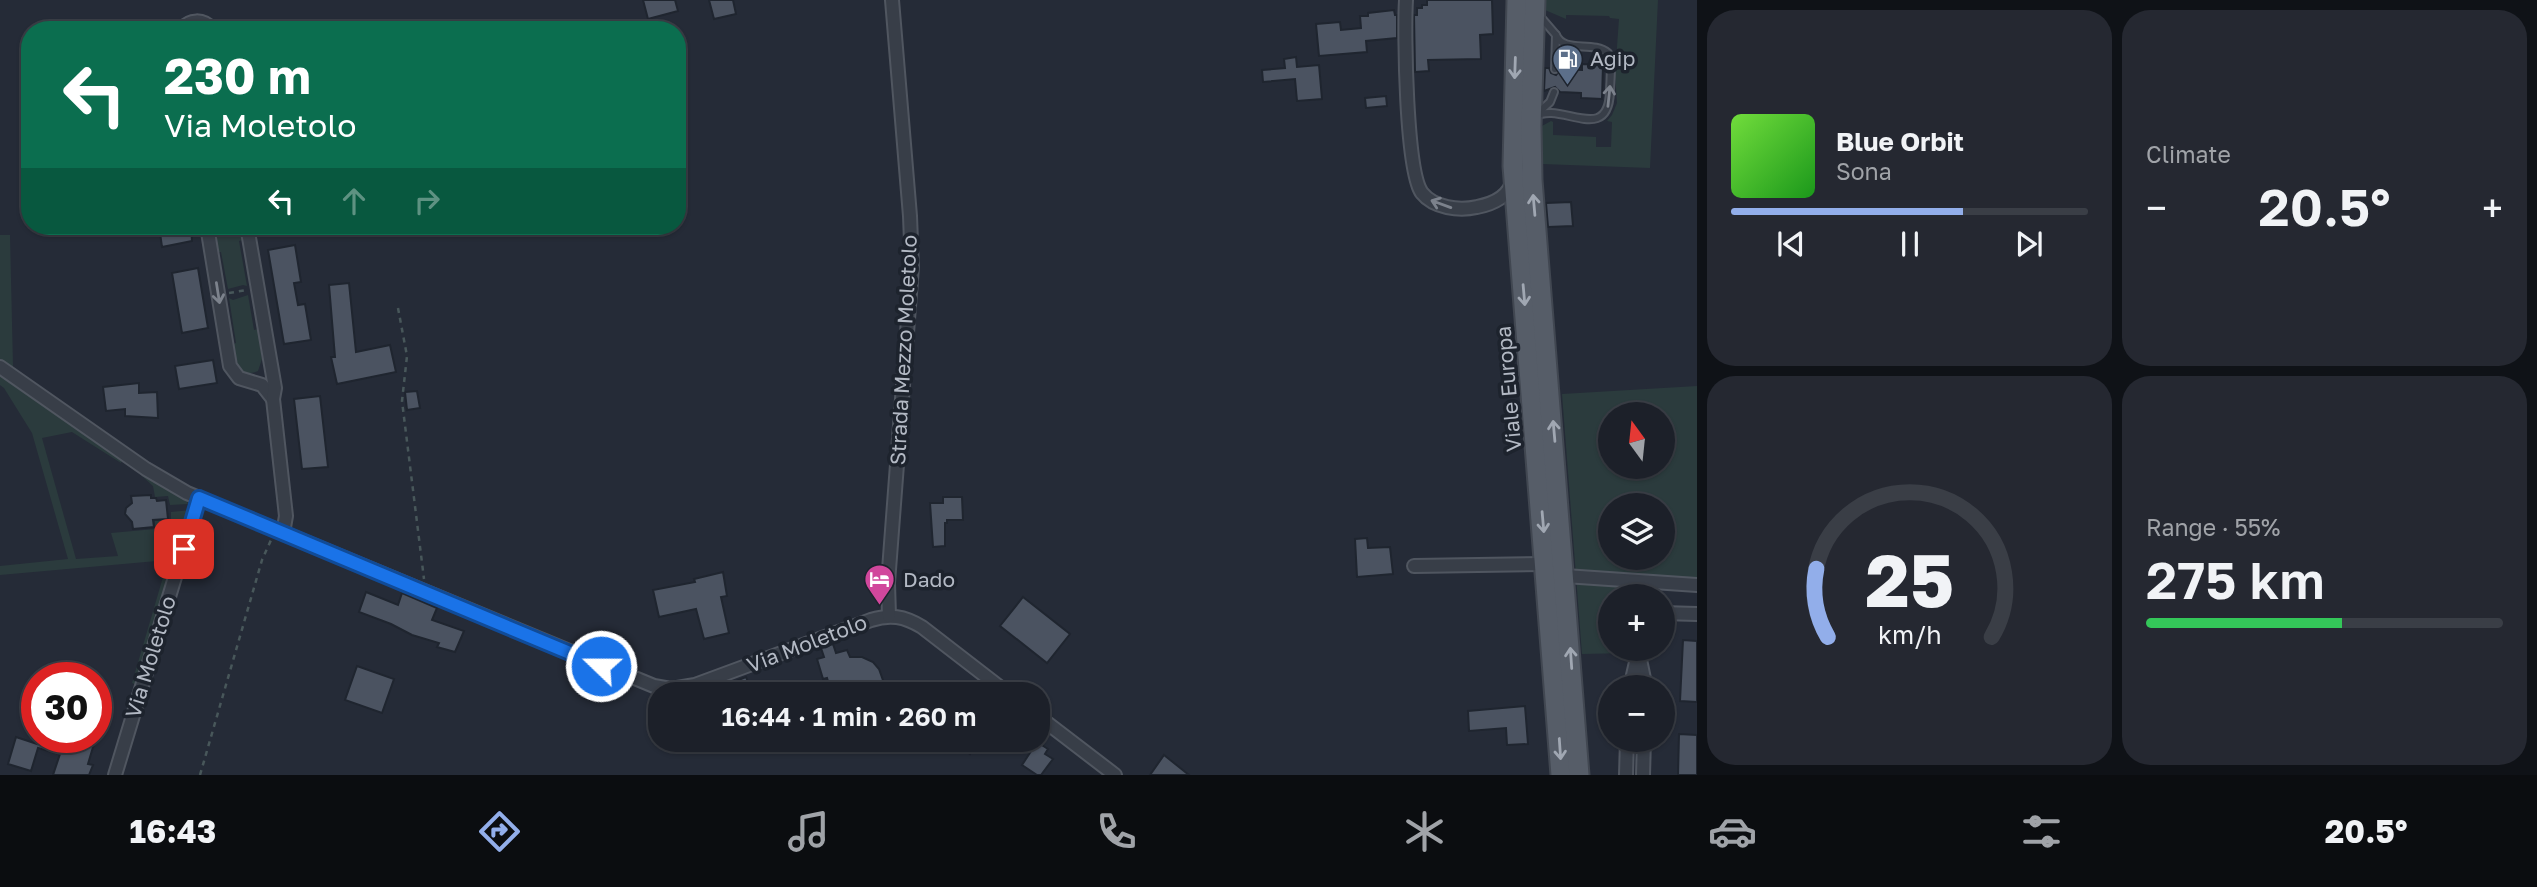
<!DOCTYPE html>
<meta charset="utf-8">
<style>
:root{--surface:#1c2029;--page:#252831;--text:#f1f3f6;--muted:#a0a3a8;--line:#3a3e46;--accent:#92aeea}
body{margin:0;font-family:"Golos Text",sans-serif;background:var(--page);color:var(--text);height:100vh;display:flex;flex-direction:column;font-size:26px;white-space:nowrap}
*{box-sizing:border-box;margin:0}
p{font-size:23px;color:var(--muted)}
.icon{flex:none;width:38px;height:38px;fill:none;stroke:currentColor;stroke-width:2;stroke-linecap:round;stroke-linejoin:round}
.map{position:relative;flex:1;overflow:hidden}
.details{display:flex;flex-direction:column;gap:10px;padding:10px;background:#0f1217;width:840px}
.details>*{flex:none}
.hud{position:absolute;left:21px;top:21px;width:665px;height:214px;border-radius:28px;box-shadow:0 2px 5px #0004,0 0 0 2px var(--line);background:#0b6e4f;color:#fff;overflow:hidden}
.needle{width:46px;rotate:345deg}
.tools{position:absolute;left:1598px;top:402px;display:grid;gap:14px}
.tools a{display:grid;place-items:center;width:77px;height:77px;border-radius:50%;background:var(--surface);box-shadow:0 2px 5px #0004,0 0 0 2px var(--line);font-size:35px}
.speed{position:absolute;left:21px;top:662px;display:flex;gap:14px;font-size:35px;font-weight:700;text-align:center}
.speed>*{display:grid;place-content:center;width:91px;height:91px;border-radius:50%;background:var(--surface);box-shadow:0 2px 5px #0004,0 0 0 2px var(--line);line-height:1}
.speed .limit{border:10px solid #d22;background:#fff;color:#111}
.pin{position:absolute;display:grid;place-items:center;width:60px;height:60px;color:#fff;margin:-30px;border-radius:14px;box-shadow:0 4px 10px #0006}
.me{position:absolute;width:77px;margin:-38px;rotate:292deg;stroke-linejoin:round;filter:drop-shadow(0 0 5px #0008)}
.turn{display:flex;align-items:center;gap:24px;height:147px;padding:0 28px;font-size:32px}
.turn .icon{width:91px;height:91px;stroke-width:2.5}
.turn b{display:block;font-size:49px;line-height:60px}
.lanes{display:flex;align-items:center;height:66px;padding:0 28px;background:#0003;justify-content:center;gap:35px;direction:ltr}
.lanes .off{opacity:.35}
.big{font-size:52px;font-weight:600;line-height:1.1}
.details .card{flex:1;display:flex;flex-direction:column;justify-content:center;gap:10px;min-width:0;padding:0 24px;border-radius:28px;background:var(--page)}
.details .dial{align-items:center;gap:0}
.dial svg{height:182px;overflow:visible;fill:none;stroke:var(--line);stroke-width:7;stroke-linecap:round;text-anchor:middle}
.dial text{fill:var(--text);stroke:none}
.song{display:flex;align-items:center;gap:21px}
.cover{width:84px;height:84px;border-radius:10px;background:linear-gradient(135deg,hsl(100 70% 55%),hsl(120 70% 35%))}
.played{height:7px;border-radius:4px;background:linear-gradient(90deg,var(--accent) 65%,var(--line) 65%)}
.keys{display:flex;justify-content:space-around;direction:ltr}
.heat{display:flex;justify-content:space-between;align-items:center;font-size:38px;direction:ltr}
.charge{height:10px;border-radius:5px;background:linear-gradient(90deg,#34c759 55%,var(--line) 0)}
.details .tiles{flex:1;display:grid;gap:10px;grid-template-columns:repeat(2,1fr)}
.trip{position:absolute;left:648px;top:682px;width:402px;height:70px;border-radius:28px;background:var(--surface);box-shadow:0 2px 5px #0004,0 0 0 2px var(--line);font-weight:600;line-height:70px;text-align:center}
.menu{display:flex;height:112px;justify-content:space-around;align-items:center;background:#0b0d10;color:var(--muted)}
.menu .icon{width:49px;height:49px}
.menu .selected{color:var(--accent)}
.menu b{font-size:32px;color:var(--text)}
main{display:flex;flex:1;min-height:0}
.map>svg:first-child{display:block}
.green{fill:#2b3b3d;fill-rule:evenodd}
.building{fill:#4b5361;stroke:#1f252f;stroke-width:2}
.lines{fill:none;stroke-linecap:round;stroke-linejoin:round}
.lane-casing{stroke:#505660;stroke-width:10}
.street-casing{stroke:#505660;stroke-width:16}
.primary-casing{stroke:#414751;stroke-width:23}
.path{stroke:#48575a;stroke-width:2.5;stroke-dasharray:5 5;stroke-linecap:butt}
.lane{stroke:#383e48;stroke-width:6}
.street{stroke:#383e48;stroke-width:12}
.primary{stroke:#565d68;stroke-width:19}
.oneway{stroke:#a0a7b2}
.oneway2{stroke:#7c828c}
.route-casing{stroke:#114b97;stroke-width:18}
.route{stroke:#1a73e8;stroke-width:12}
.labels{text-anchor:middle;stroke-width:7;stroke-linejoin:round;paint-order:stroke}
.poi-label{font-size:21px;fill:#b3b9c4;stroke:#1d232d;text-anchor:start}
.street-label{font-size:21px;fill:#b3b9c4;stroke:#1d232d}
</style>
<main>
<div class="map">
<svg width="1697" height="775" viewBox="0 0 1697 775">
<rect width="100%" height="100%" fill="#252b37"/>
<g class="green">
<path d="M1545,0h113l-8,168 -108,-4v-38l9,-5 2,1v13l43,2v10h15l1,-25 -5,-1 5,-6 5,-12 -2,-29 4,-55 -9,-1 -1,-2 -43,-1v4l-21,-9z"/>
<path d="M214,226h27l2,14 -4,1 8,45 -4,-1 -15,4 -7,-37h-3z"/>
<path d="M0,235h10l3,131 -2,3 -11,-8z"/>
<path d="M248,295l6,35 4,-1 4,30 -4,12c-21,9 -22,-11 -25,-27l3,-1 -7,-45 4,2z"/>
<path d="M0,372l122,87 -1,4 -49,-31 -30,6 34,121 42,-3 -7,-23 44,-4v-8l16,-2v-7l20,-2 -52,176 -7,-3 36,-123 -168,15v-9l68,-7 -36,-126 -28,-45 -4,-3z"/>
<path d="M1697,386v192l-58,-3 -2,22h-27v52h18v4l-46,1 -20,-260zM1610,415h52v52h-52zM1610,506h52v52h-52z"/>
<path d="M142,473l44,26 2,5 -18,1 -2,-9 -13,1 -2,-11 -12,-11z"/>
</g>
<g class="building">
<path d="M643,0h32l3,11 -30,8z"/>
<path d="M709,0h24l3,14 -22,5z"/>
<path d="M1427,0h65l1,34 -13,1 1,24 -53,1 1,11 -14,1 -1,-57h3v-7h5v-3h5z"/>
<path d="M1394,10l1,5h2v23l-31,3 1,11 -48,4 -3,-32 24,-2 1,8 20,-2 -1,-12h8v-3z"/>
<path d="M1296,57l1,10 22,-2 3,34 -25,2 -2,-22 -32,3 -1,-12 23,-2 -1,-9z"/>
<path d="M1582,64l21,1 -1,34 -21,-1v-5l-21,-1 -5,-5 -11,4 1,-23h4l2,5 5,2 5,-6 21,1z"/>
<path d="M1386,96l1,10 -21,2 -1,-10z"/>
<path d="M1571,202l2,24 -25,1 -2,-24z"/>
<path d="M159,226h32l1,15 -30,6z"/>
<path d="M295,245l6,37 -7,1 4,22 7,-1 6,36 -27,4 -16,-94z"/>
<path d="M198,268l10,60 -26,5 -10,-60z"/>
<path d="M349,283l7,69 34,-7 6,27 -59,12 -6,-27h4l-6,-72z"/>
<path d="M213,360l4,23 -38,6 -4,-23z"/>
<path d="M139,383v10l18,-1 1,26 -33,-2v-7l-19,2 -3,-24z"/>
<path d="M417,391l3,17 -13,2 -2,-18z"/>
<path d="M320,396l8,71 -26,2 -8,-70z"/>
<path d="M151,495v3h5l1,3 9,-1 2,19 -15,1 1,7 -21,2 -1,-7 -7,-8 1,-6 6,-5 -1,-7z"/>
<path d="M943,497h19l1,23h-16v3h-2v23l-12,1 -3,-44h13z"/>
<path d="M1367,538l1,10 22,-1 3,27 -36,3 -2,-38z"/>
<path d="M723,572l4,24 -6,1 8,36 -25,6 -8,-30 -37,8 -6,-27 42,-8 -1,-3z"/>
<path d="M366,592l32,13 4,-12 35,15 -5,12 32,11 -9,21 -18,-5 2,-4 -27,-8 -21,-11 -32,-12z"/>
<path d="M1023,597l47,37 -23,29 -47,-37z"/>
<path d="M1683,640l14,1v61l-17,-1z"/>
<path d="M833,644l3,9 11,-3 3,7h12l11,5 6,7 5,14 21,1 -1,11h-72l-5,-17 -4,1 -6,-20 7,-2 -3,-9z"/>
<path d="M357,666l37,13 -12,34 -37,-13z"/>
<path d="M746,677l7,18h-50v-1z"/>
<path d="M1525,706l3,38 -21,1 -1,-17 -37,3 -1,-20z"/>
<path d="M1679,734l18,1v40h-19z"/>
<path d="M16,737l21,7 2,-7h57l-8,27 5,1 -4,10h-36l7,-21 -22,-6 -7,23 -23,-7z"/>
<path d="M952,740h39l-10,13 -7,-5 -4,6z"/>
<path d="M1037,742l11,7 -3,5 8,5 -12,16h-4l-15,-10z"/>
<path d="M1164,755l25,20h-39z"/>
</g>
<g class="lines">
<defs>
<g id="lane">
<path d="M1538,14l18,21 -1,34"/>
<path d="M1537,114l13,-12 4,-10"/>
<path d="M1535,117c24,-17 73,29 75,-25 0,-12 3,-27 -2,-39 -15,-13 -44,1 -52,-18"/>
</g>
<g id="street">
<path d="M1406,0c-2,31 0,172 16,193 12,15 37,18 55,14 16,-3 33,-11 36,-28"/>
<path d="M180,30c10,-11 23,-12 33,0"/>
<path d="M207,226l23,140 9,12 23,7 11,14"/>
<path d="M247,226l28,162 -2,11 13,117 -3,17"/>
<path d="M0,367l146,102 41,24 467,193 17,3 24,-4 176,-65c19,-6 33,-4 51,7l88,68"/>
<path d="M1414,566l132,-2"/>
<path d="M1565,576l132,9"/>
<path d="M1662,613l35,1"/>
<path d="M889,616l-1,-33 24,-316 -2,-51 -18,-216"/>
<path d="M1639,655l7,33"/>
<path d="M1630,688l9,-39"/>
<path d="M1038,716l77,59"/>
<path d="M115,775l84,-277"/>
<path d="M1626,775l1,-35"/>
<path d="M1643,775l1,-35"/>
</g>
<g id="primary">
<path d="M1517,0l-4,166 48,609"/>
<path d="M1535,0l-4,126 1,54 47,595"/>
</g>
</defs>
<use href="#lane" class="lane-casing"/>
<use href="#street" class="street-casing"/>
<use href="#primary" class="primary-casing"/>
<g class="path">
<path d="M229,293l18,-3"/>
<path d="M398,308l9,48 -5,45 22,178"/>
<path d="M200,775l62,-215 9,-20"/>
</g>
<use href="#lane" class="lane"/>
<use href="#street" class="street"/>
<use href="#primary" class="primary"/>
</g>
<defs><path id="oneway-shaft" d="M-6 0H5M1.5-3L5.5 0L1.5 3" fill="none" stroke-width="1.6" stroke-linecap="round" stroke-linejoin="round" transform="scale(1.75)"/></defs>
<g class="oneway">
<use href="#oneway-shaft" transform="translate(1515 68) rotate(92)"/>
<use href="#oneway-shaft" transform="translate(1534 205) rotate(-95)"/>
<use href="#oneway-shaft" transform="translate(1524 295) rotate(85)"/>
<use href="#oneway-shaft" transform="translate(1554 431) rotate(-95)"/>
<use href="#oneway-shaft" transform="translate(1543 522) rotate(85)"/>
<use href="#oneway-shaft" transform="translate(1571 658) rotate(-94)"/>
<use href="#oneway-shaft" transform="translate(1560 749) rotate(86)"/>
</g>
<g class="oneway2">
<use href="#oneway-shaft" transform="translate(1609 96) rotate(-84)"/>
<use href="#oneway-shaft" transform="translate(1441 204) rotate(-160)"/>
<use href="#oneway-shaft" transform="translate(218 293) rotate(81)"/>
</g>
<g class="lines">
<defs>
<path id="route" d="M184,549l15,-51 402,168"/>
</defs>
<use href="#route" class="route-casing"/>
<use href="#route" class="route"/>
</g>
<defs>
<symbol id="fuel-pin" viewBox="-11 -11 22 30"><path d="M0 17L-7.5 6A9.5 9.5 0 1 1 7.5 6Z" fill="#5c6f8a" stroke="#1d232d"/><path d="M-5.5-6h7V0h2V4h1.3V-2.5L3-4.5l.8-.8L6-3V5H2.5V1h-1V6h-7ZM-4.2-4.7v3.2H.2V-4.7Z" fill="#fff"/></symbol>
<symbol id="hotel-pin" viewBox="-11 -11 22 30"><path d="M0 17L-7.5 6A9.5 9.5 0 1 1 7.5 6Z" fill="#d1479c" stroke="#1d232d"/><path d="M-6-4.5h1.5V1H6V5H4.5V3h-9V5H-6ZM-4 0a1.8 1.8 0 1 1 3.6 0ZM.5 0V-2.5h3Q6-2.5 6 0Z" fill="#fff"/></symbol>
</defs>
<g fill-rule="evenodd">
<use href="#fuel-pin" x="1550" y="42" width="35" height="47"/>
<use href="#hotel-pin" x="862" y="562" width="35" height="47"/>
</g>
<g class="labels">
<g class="poi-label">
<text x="1590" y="66">Agip</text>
<text x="903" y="587">Dado</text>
</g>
<g class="street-label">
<text transform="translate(904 350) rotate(-87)" y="7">Strada Mezzo Moletolo</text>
<text transform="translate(1509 389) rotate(-95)" y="7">Viale Europa</text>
<text transform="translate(807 644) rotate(-21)" y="7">Via Moletolo</text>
<text transform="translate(151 657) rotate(-73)" y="7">Via Moletolo</text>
</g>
</g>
</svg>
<div class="tools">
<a><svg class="needle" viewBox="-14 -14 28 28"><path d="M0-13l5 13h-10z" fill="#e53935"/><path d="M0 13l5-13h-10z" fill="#a0a3a8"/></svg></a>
<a><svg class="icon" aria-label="layers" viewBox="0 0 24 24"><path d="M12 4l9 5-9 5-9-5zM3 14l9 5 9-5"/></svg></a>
<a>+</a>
<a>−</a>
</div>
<div class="speed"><div class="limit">30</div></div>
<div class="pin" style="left:184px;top:549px;background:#d93025"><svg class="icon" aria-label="arrive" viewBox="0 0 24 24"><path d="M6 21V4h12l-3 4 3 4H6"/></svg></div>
<svg class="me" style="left:601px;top:666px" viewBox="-20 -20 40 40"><circle r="17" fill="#1a73e8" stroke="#fff" stroke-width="3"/><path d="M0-11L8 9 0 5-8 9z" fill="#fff"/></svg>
<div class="trip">16:44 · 1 min · 260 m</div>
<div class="hud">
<div class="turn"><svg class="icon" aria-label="left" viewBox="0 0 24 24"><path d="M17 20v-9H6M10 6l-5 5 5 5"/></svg><div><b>230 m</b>Via Moletolo</div></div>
<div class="lanes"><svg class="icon" aria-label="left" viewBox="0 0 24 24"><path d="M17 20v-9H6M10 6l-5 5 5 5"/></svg><svg class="icon off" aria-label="ahead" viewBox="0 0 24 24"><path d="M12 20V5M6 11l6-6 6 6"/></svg><svg class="icon off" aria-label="right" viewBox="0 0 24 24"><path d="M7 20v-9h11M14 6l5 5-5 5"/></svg></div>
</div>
</div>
<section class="details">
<div class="tiles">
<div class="card">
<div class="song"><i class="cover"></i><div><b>Blue Orbit</b><p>Sona</p></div></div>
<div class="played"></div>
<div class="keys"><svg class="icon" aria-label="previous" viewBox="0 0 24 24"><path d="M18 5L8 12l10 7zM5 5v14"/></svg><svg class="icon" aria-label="pause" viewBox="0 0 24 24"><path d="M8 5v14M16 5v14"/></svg><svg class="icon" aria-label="next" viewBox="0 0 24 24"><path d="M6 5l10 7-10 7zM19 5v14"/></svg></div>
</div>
<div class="card"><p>Climate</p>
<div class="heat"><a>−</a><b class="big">20.5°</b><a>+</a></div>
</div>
<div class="card dial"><svg viewBox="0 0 100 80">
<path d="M14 69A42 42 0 1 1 86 69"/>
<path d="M14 69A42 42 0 0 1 9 39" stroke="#92aeea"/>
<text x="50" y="56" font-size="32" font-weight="700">25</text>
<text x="50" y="72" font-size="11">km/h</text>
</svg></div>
<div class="card"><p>Range · 55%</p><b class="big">275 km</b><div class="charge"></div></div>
</div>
</section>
</main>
<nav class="menu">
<b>16:43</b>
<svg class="icon selected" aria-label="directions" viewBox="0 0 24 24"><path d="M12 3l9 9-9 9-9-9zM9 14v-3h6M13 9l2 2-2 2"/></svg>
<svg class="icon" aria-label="music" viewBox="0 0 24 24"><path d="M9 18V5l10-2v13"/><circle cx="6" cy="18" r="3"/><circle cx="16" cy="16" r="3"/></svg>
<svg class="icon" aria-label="phone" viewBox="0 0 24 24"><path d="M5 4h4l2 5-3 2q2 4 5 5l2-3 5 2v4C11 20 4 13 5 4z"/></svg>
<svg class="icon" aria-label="climate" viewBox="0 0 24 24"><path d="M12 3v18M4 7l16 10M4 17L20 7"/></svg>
<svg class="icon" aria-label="car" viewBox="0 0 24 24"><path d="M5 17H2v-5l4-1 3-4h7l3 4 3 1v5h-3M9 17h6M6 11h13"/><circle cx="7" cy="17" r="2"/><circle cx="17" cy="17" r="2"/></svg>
<svg class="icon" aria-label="filters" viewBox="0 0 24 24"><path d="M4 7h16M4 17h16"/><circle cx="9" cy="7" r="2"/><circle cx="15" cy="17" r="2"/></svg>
<b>20.5°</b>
</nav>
